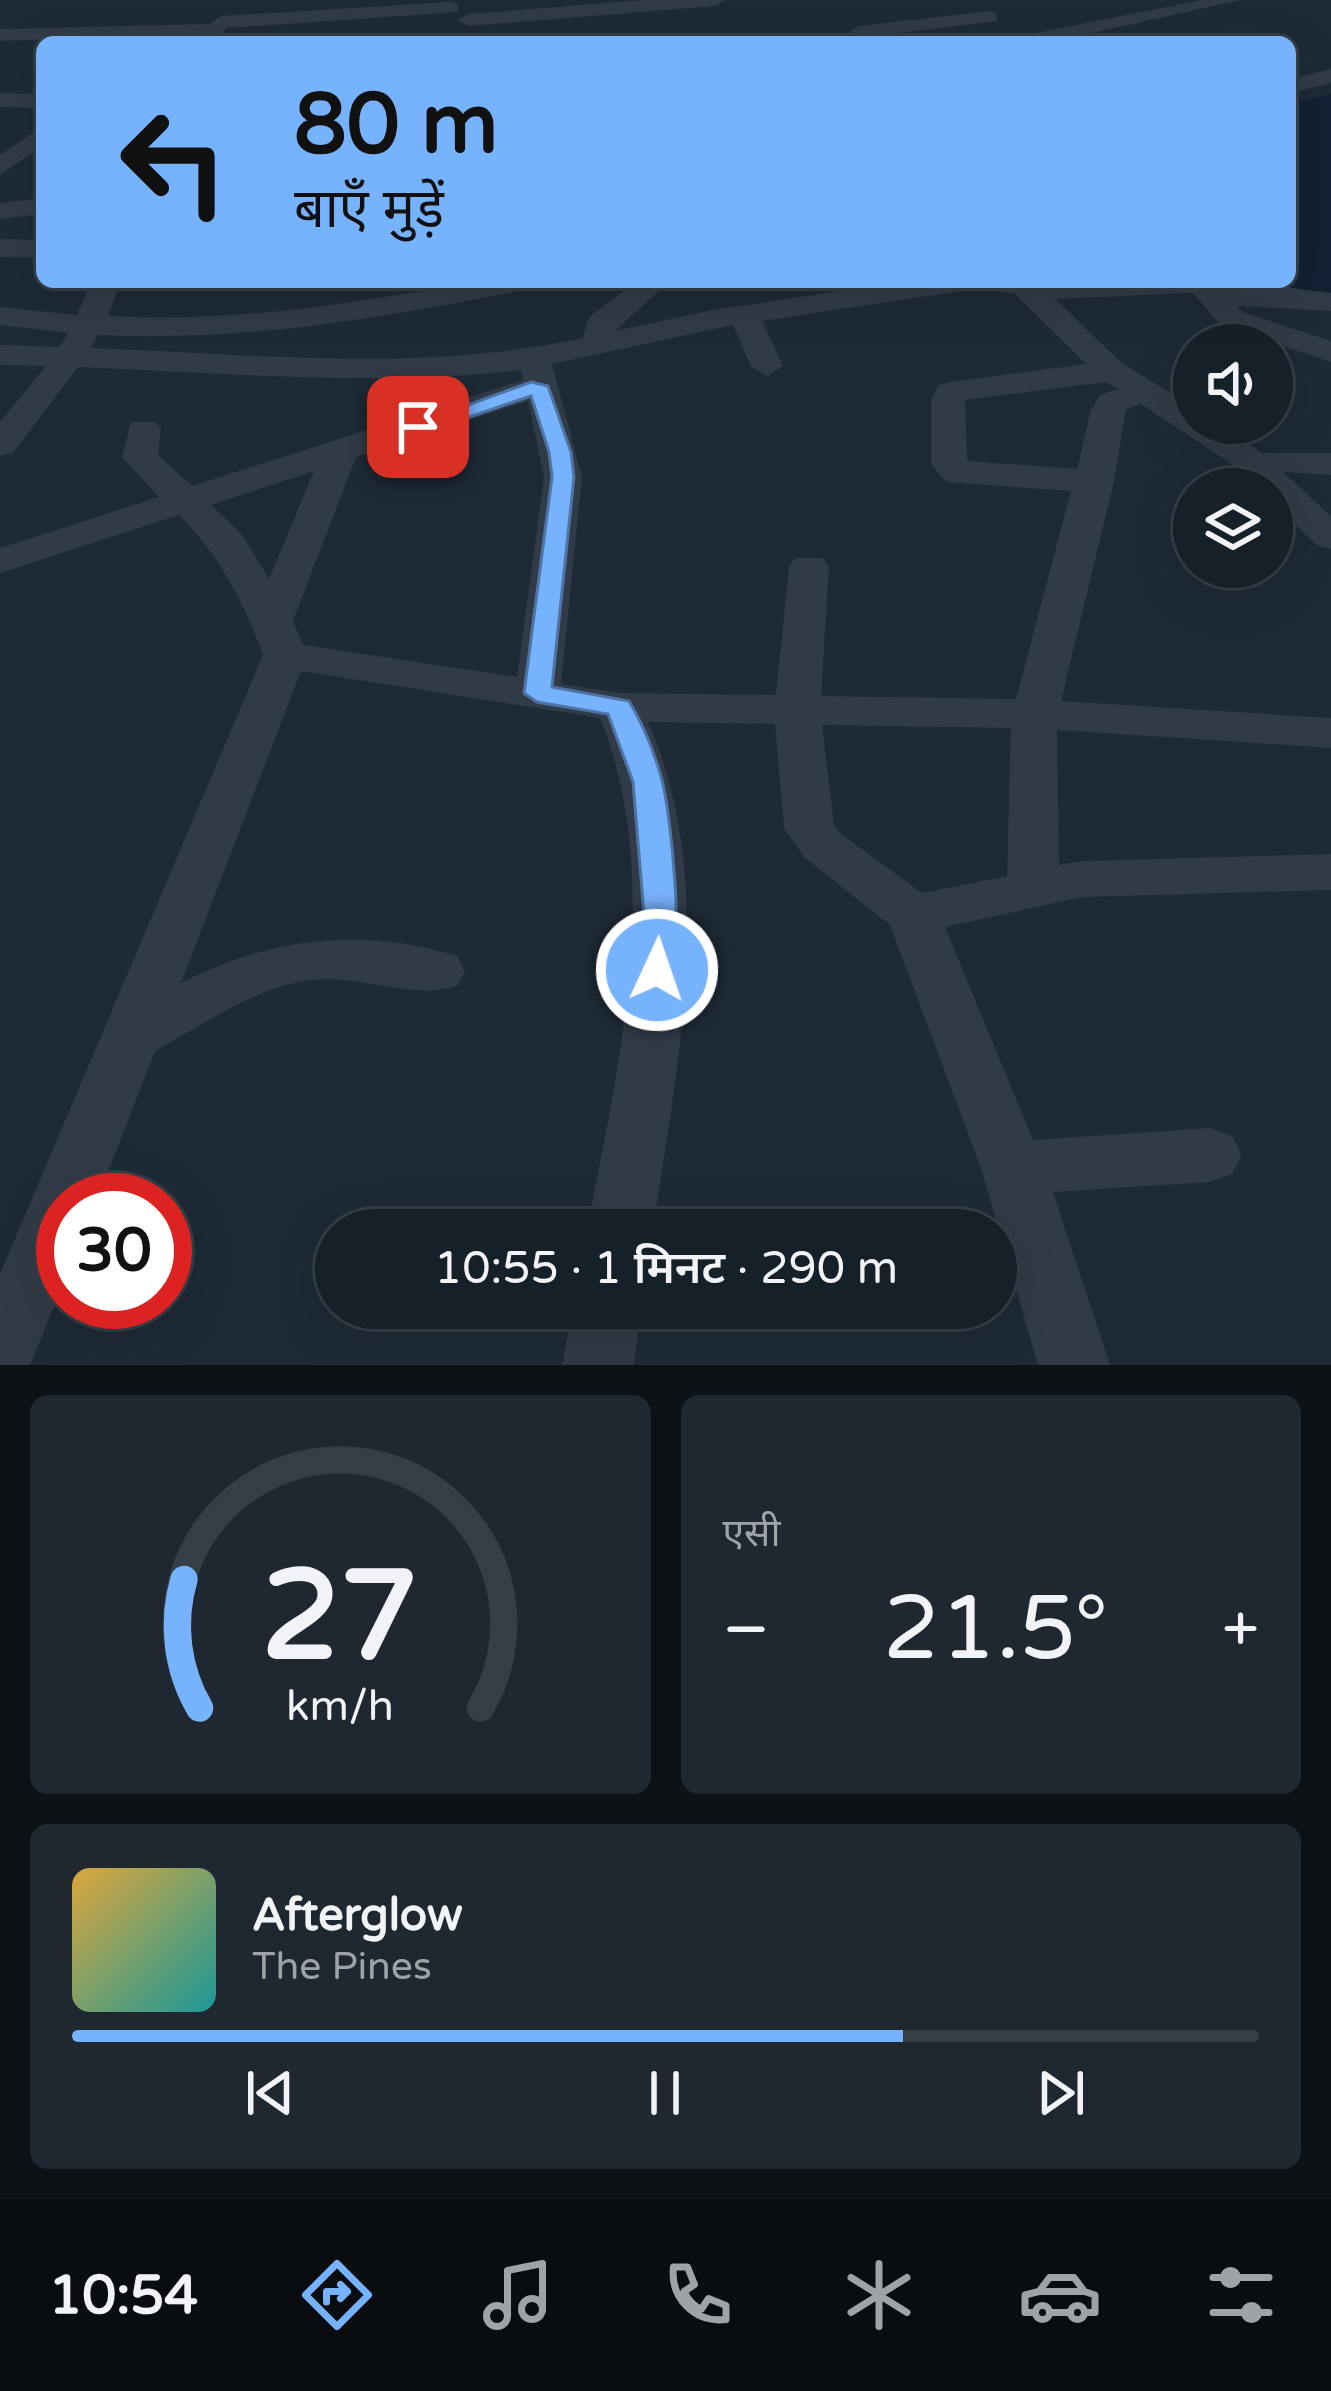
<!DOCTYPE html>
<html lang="hi">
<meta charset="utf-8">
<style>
:root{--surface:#162028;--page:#1f2830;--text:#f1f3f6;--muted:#9ea3a8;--line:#353e45;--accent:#77b2fd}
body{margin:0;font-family:"Varela Round","Noto Sans Devanagari",sans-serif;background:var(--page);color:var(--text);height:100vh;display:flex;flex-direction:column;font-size:45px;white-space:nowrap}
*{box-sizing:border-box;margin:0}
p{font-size:39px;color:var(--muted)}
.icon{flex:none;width:66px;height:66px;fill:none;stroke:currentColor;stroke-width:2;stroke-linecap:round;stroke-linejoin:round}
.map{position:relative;height:1365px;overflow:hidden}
.panel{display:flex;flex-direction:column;gap:30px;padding:30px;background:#0c1216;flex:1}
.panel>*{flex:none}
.banner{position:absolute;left:36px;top:36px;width:1260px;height:252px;border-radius:18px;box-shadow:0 12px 48px #0002,0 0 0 3px var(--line);background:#77b2fd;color:#111;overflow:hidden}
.tools{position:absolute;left:1173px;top:324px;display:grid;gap:24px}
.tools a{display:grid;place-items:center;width:120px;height:120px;border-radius:50%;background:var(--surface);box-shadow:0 12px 48px #0002,0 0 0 3px var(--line);font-size:60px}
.speed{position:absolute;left:36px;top:1173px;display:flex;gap:24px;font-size:60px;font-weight:700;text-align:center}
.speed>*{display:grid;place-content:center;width:156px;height:156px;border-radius:50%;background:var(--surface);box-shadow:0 12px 48px #0002,0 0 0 3px var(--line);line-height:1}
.speed .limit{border:18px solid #d22;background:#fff;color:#111}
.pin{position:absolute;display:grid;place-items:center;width:102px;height:102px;color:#fff;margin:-51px;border-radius:24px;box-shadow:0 6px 18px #0006}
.me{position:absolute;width:132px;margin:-66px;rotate:3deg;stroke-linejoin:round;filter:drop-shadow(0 0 9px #0008)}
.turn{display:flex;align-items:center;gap:42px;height:252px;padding:0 60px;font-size:54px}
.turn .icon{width:156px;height:156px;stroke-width:2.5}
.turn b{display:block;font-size:84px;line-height:102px}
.big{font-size:90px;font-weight:600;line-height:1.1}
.panel .card{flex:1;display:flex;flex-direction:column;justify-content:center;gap:18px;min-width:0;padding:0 42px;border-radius:18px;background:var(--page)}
.panel .dial{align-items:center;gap:0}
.dial svg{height:312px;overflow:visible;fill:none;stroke:var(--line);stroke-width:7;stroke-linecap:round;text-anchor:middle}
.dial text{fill:var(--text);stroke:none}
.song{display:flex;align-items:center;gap:36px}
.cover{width:144px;height:144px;border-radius:18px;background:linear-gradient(135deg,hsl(40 70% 55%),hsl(180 70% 35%))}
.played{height:12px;border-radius:6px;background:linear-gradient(90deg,var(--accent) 70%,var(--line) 70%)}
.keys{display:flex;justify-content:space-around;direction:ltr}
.heat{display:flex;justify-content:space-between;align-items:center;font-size:66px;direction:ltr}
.panel .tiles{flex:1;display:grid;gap:30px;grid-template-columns:1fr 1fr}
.card:last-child{grid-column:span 2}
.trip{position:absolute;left:315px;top:1209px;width:702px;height:120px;border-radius:60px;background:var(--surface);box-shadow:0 12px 48px #0002,0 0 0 3px var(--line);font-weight:600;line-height:120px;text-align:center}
.tabs{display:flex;height:192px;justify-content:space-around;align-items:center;background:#090d10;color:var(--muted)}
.tabs .icon{width:84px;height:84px}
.tabs .active{color:var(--accent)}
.tabs b{font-size:54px;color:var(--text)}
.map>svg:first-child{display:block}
.water{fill:#122133}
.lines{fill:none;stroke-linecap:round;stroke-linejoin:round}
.minor{fill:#313b47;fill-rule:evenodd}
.route{fill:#77b2fd;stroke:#4d74a4;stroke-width:3}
</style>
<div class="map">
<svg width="1331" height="1365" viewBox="0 0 1331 1365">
<rect width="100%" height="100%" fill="#1e2a36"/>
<path class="water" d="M1331,94v198l-66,-5 -8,-5h33v-178z"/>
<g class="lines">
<g class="minor">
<path d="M645,0h80l-9,6 -248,20 -10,-6 10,-6z"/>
<path d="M1202,0h38l-188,42h-41l10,-6z"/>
<path d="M451,2l7,2v8l-231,16 -11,14h-20l4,-6 -85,6 1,-5 -116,4v-12l209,-5 12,-8z"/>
<path d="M990,11l7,2v8l-138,17 -10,-6 10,-6z"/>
<path d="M1331,69v14l-41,10v-14z"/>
<path d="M0,93l42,1v14l-42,-1z"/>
<path d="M42,127v19l-42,29v-20z"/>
<path d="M42,198v16l-42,5v-16z"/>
<path d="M0,239l42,1v18l-42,-1z"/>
<path d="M91,282h30l-13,34c74,4 149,-1 222,-11 68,-9 134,-23 203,-23l-15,9c-138,28 -278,51 -420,44l-7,13c163,6 332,25 492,-10l6,-21 46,-35h34l-54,49 98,-21 188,-28h314l18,5 -1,-5c34,0 65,8 99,11v18l-94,-5 6,6 88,29v21l-110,-36 -28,-33 -138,6 68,65 71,43v16h26l42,30h69v22l-48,-3 48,44v33l-14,-4 -45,-42v-14h-14l-28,-26 -89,-59 -15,5 -12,72 -53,220 270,17v30l-274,-18 2,135 23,-4 249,-7v36l-249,7 -137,30 88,213 177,-12 22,8 10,19 -10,19 -22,8 -157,10 57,173h-72l-57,-197 -91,-243 -86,-68 -20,-29 -9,-104 -127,-2c70,157 29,344 5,508h-66c31,-165 78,-350 13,-512l-299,-47 -120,312c88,-45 180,-57 276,-27l8,15 -8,15c-41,13 -87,-7 -130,-7 -64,1 -118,43 -172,72l-58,149h-34v85l-33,80h-30v-91l263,-619c-19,-53 -44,-100 -84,-140l-179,58v-25l159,-51 -37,-40 9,-35h24l6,7 -3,26 34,31 331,-106 -2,-10c-146,17 -296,3 -443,-3l-65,86 -13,3v-34l46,-56 -46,-1v-20l59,2 9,-14 -68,-8v-18l77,8zM976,283l3,5 36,6 71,70 -135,18 -12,3 -8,15v64l15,18 125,9 -55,208 -195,-3 8,-129 -6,-9h-28l-6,9 -13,128 -157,-2 -58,-9 21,-207 -30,-113 181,-39 18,41 16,10 16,-10 -21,-45 199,-30zM1105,382l13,7 -18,6 -9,15 -14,59 -110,-8 -2,-61zM528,401l16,76 -27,200 -214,-32 -10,-24 63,-164zM314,471l-45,108 -28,-46 -30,-28zM822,725l189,3 -4,148 -85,17 -82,-60 -6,-8z"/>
<path d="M573,1308h68l-7,57h-72z"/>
</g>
</g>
<path class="route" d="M531,382l17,4 23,66 3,25 -22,210 77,14c14,23 26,54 33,79 9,35 23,170 7,199l-12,4 -12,-4 -5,-9 4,-56 -11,-132 -25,-68 -71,-12 -13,-9 28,-216 -3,-25 -18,-56 -105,36h-15l-3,-5z"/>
</svg>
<div class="tools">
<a><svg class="icon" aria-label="sound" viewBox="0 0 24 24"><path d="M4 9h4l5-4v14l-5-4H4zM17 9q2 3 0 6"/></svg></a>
<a><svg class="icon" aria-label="layers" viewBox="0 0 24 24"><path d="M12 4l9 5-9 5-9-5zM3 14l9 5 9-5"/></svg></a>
</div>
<div class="speed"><div class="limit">30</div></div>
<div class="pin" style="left:418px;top:427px;background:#d93025"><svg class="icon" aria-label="arrive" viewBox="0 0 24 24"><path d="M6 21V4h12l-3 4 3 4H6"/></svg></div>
<svg class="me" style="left:657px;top:970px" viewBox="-20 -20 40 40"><circle r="17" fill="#77b2fd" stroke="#fff" stroke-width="3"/><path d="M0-11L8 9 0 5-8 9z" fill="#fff"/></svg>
<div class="trip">10:55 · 1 मिनट · 290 m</div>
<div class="banner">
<div class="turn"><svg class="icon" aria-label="left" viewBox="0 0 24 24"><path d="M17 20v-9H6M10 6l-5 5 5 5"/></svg><div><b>80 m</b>बाएँ मुड़ें</div></div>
</div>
</div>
<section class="panel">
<div class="tiles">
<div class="card dial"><svg viewBox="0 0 100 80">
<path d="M14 69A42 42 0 1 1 86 69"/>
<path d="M14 69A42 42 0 0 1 10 36" stroke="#77b2fd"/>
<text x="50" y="56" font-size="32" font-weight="700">27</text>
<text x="50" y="72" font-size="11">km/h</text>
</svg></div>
<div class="card"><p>एसी</p>
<div class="heat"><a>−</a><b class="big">21.5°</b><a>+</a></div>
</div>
<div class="card">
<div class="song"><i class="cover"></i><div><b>Afterglow</b><p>The Pines</p></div></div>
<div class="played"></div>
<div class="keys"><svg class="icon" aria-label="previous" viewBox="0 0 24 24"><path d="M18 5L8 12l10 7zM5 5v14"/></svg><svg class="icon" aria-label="pause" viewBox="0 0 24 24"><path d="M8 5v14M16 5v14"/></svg><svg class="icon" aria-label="next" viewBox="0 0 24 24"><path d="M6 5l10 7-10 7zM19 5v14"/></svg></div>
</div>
</div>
</section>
<nav class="tabs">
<b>10:54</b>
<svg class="icon active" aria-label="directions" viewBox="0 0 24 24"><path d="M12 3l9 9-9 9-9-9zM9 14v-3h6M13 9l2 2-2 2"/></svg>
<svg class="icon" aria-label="music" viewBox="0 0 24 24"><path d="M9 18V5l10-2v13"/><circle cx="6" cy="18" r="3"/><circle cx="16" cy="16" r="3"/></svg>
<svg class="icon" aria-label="phone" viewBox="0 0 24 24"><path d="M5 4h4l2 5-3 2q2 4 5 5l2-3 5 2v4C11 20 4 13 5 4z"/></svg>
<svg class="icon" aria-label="climate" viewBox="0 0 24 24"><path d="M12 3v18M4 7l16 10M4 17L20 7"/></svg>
<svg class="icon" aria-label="car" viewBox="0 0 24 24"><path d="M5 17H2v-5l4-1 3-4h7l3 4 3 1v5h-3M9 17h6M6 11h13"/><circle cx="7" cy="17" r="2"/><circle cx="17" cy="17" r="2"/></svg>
<svg class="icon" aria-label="filters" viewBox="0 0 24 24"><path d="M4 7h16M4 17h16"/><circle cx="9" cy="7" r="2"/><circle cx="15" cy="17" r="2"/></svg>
</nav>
